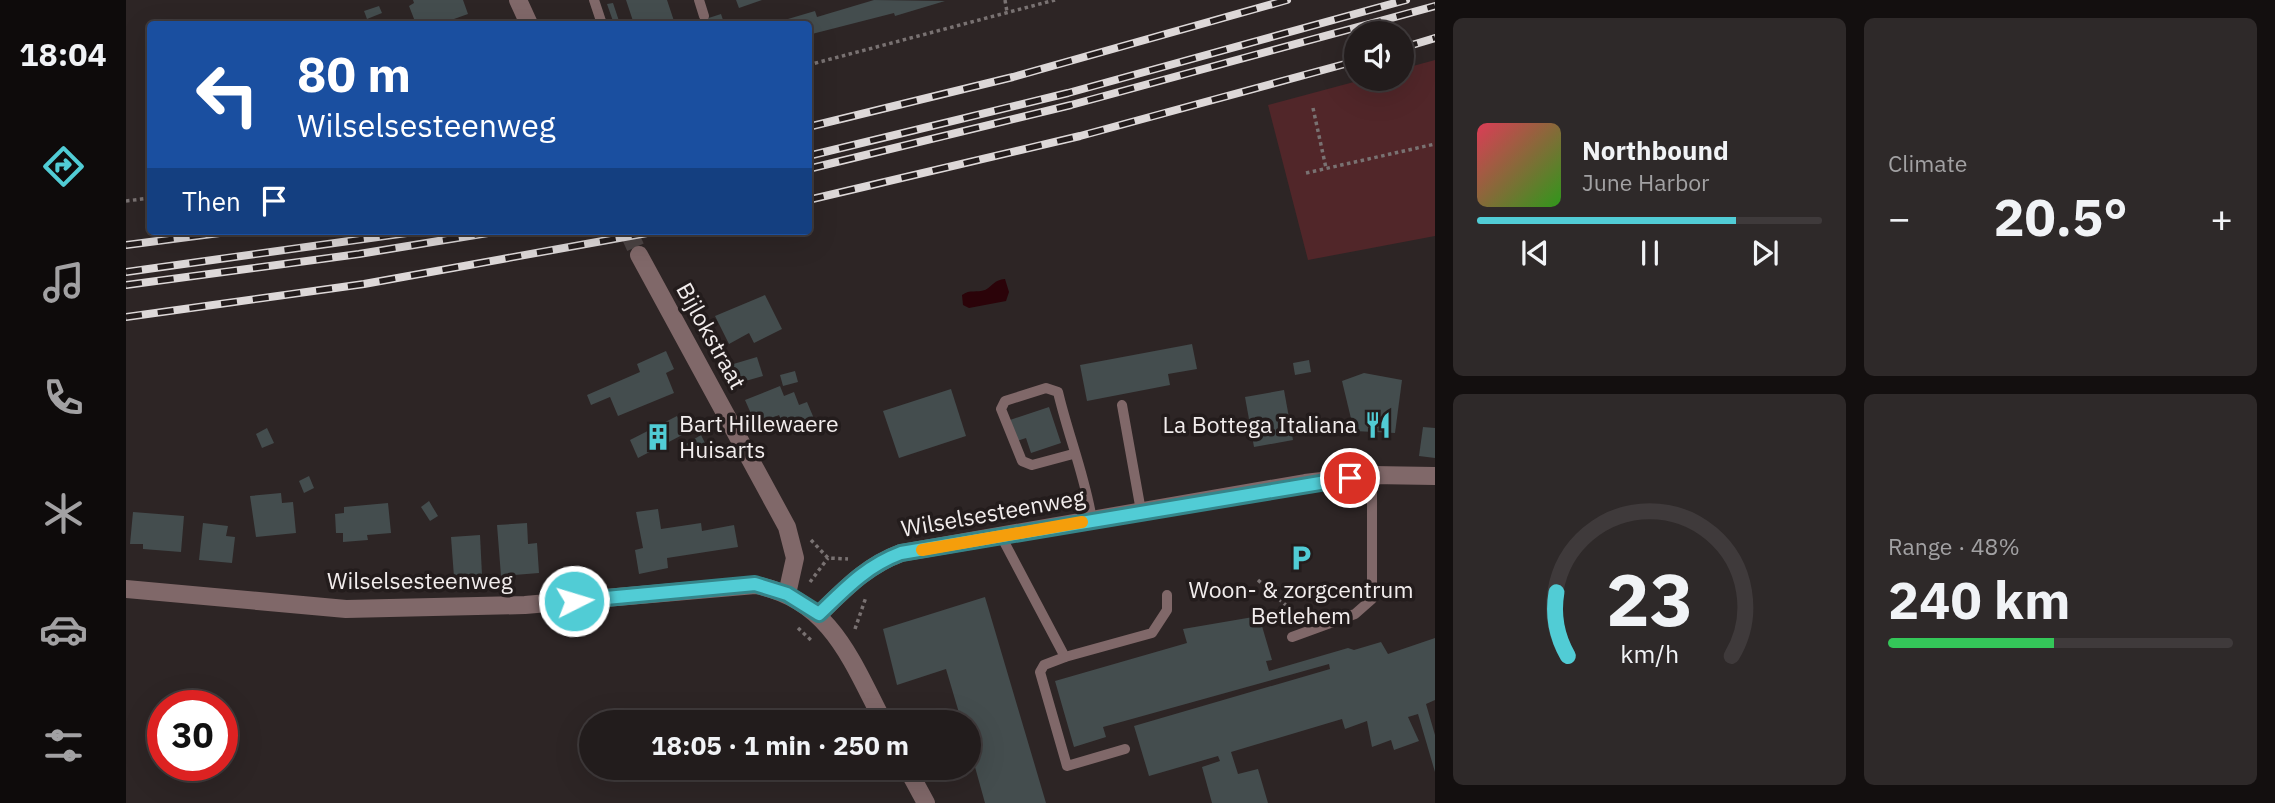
<!DOCTYPE html>
<meta charset="utf-8">
<style>
:root{--surface:#221c1c;--page:#2e2929;--text:#f1f3f6;--muted:#a2a1a3;--line:#3f3a3b;--accent:#51ccd5}
body{margin:0;font-family:"IBM Plex Sans",sans-serif;background:var(--page);color:var(--text);height:100vh;display:flex;flex-direction:column;font-size:26px;white-space:nowrap}
*{box-sizing:border-box;margin:0}
p{font-size:23px;color:var(--muted)}
.icon{flex:none;width:38px;height:38px;fill:none;stroke:currentColor;stroke-width:2;stroke-linecap:round;stroke-linejoin:round}
.map{position:relative;flex:1;overflow:hidden}
.side{display:flex;flex-direction:column;gap:18px;padding:18px;background:#130f0f;width:840px}
.side>*{flex:none}
.hud{position:absolute;left:21px;top:21px;width:665px;height:214px;border-radius:7px;box-shadow:0 7px 28px #0002,0 0 0 2px var(--line);background:#1a4fa0;color:#fff;overflow:hidden}
.controls{position:absolute;left:1218px;top:21px;display:grid;gap:14px}
.controls a{display:grid;place-items:center;width:70px;height:70px;border-radius:50%;background:var(--surface);box-shadow:0 7px 28px #0002,0 0 0 2px var(--line);font-size:35px}
.speed{position:absolute;left:21px;top:690px;display:flex;gap:14px;font-size:35px;font-weight:700;text-align:center}
.speed>*{display:grid;place-content:center;width:91px;height:91px;border-radius:50%;background:var(--surface);box-shadow:0 7px 28px #0002,0 0 0 2px var(--line);line-height:1}
.speed .limit{border:10px solid #d22;background:#fff;color:#111}
.pin{position:absolute;display:grid;place-items:center;width:60px;height:60px;color:#fff;margin:-30px;border:4px solid #fff;border-radius:50%;box-shadow:0 2px 7px #0007}
.me{position:absolute;width:77px;margin:-38px;rotate:85deg;stroke-linejoin:round;filter:drop-shadow(0 0 5px #0008)}
.turn{display:flex;align-items:center;gap:24px;height:147px;padding:0 35px;font-size:32px}
.turn .icon{width:91px;height:91px;stroke-width:2.5}
.turn b{display:block;font-size:49px;line-height:60px}
.then{display:flex;align-items:center;height:66px;padding:0 35px;background:#0003;gap:14px;font-size:26px}
.big{font-size:52px;font-weight:700;line-height:1.1}
.side .tile{flex:1;display:flex;flex-direction:column;justify-content:center;gap:10px;min-width:0;padding:0 24px;border-radius:10px;background:var(--page)}
.side .dial{align-items:center;gap:0}
.dial svg{height:182px;overflow:visible;fill:none;stroke:var(--line);stroke-width:7;stroke-linecap:round;text-anchor:middle}
.dial text{fill:var(--text);stroke:none}
.song{display:flex;align-items:center;gap:21px}
.cover{width:84px;height:84px;border-radius:10px;background:linear-gradient(135deg,hsl(350 70% 55%),hsl(110 70% 35%))}
.played{height:7px;border-radius:4px;background:linear-gradient(90deg,var(--accent) 75%,var(--line) 75%)}
.keys{display:flex;justify-content:space-around;direction:ltr}
.heat{display:flex;justify-content:space-between;align-items:center;font-size:38px;direction:ltr}
.charge{height:10px;border-radius:5px;background:linear-gradient(90deg,#34c759 48%,var(--line) 0)}
.side .tiles{flex:1;display:grid;gap:18px;grid-template-columns:repeat(2,1fr)}
.trip{position:absolute;left:453px;top:710px;width:402px;height:70px;border-radius:35px;background:var(--surface);box-shadow:0 7px 28px #0002,0 0 0 2px var(--line);font-weight:700;line-height:70px;text-align:center}
main{display:flex;flex:1;min-height:0}
.tabs{display:flex;flex-direction:column;width:126px;justify-content:space-around;align-items:center;background:#0e0b0b;color:var(--muted)}
.tabs .icon{width:49px;height:49px}
.tabs .on{color:var(--accent)}
.tabs b{font-size:32px;color:var(--text)}
.map>svg:first-child{display:block}
.green{fill:#512629}
.water{fill:#2b0309}
.building{fill:#444d4e}
.lines{fill:none;stroke-linecap:round;stroke-linejoin:round}
.minor-tunnel{stroke:#4b4343;stroke-width:18;stroke-dasharray:18 9;stroke-linecap:butt}
.path{stroke:#797272;stroke-width:3.5;stroke-dasharray:3.5 3.5;stroke-linecap:butt}
.service{stroke:#806869;stroke-width:10}
.minor{stroke:#806869;stroke-width:18}
.rail-casing{stroke:#ddd8d8;stroke-width:8}
.rail{stroke:#231c1c;stroke-width:5;stroke-dasharray:16;stroke-linecap:butt}
.route-casing{stroke:#35858a;stroke-width:18}
.route{stroke:#51ccd5;stroke-width:12}
.slow{stroke:#f59e0b;stroke-width:12}
.labels{text-anchor:middle;stroke-width:7;stroke-linejoin:round;paint-order:stroke}
.street-label{font-size:23px;fill:#f2eded;stroke:#231c1c}
.poi-label{font-size:23px;fill:#f2eded;stroke:#231c1c;text-anchor:start}
</style>
<main>
<nav class="tabs">
<b>18:04</b>
<svg class="icon on" aria-label="directions" viewBox="0 0 24 24"><path d="M12 3l9 9-9 9-9-9zM9 14v-3h6M13 9l2 2-2 2"/></svg>
<svg class="icon" aria-label="music" viewBox="0 0 24 24"><path d="M9 18V5l10-2v13"/><circle cx="6" cy="18" r="3"/><circle cx="16" cy="16" r="3"/></svg>
<svg class="icon" aria-label="phone" viewBox="0 0 24 24"><path d="M5 4h4l2 5-3 2q2 4 5 5l2-3 5 2v4C11 20 4 13 5 4z"/></svg>
<svg class="icon" aria-label="climate" viewBox="0 0 24 24"><path d="M12 3v18M4 7l16 10M4 17L20 7"/></svg>
<svg class="icon" aria-label="car" viewBox="0 0 24 24"><path d="M5 17H2v-5l4-1 3-4h7l3 4 3 1v5h-3M9 17h6M6 11h13"/><circle cx="7" cy="17" r="2"/><circle cx="17" cy="17" r="2"/></svg>
<svg class="icon" aria-label="filters" viewBox="0 0 24 24"><path d="M4 7h16M4 17h16"/><circle cx="9" cy="7" r="2"/><circle cx="15" cy="17" r="2"/></svg>
</nav>
<div class="map">
<svg width="1309" height="803" viewBox="0 0 1309 803">
<rect width="100%" height="100%" fill="#2d2525"/>
<path class="green" d="M1309,60v176l-127,24 -40,-155 97,-26h37v-10z"/>
<path class="water" d="M879,279l4,13 -3,9 -37,7 -6,-3 -1,-10c8,-6 15,-2 23,-5 9,-5 9,-10 20,-11z"/>
<g class="building">
<path d="M287,0h50l5,14 -28,10h-24l-7,-18 5,-3z"/>
<path d="M500,0h41l8,24h-41z"/>
<path d="M610,0h26l-23,8z"/>
<path d="M748,0l71,1 -50,15 -1,-3 -86,22v-11h-37l44,-13 2,6z"/>
<path d="M487,3l7,21h-6l-7,-20z"/>
<path d="M253,6l3,7 -15,6 -3,-8z"/>
<path d="M595,14l2,6 -15,4h-18z"/>
<path d="M639,295l17,34 -28,14 -5,-10 -20,11 -14,-28z"/>
<path d="M1066,344l5,25 -29,5 2,11 -83,16 -7,-36z"/>
<path d="M540,351l8,18 -8,4 8,20 -56,23 -8,-19 -19,8 -4,-10 53,-23 -3,-8z"/>
<path d="M631,357l6,19 -28,8 -5,-19z"/>
<path d="M1183,360l2,12 -16,3 -2,-12z"/>
<path d="M669,371l3,11 -15,4 -3,-11z"/>
<path d="M1238,373l38,7 -7,53 -41,-2 -12,-50z"/>
<path d="M654,386l4,10 10,-4 5,13 8,-3 8,19 -28,12 -8,-18 -23,10 -11,-25z"/>
<path d="M825,389l15,47 -67,22 -16,-47z"/>
<path d="M1158,390l9,50 -39,7 -9,-50z"/>
<path d="M923,407l12,36 -30,10 -5,-15 -9,3 -7,-21z"/>
<path d="M551,416l9,17 -48,25 -8,-18z"/>
<path d="M1297,427l12,1v30l-16,-2z"/>
<path d="M141,428l7,15 -12,5 -6,-14z"/>
<path d="M575,435l8,16 -15,8 -8,-15z"/>
<path d="M183,476l5,12 -10,5 -5,-12z"/>
<path d="M155,493l1,10 11,-1 3,31 -40,4 -6,-41z"/>
<path d="M303,501l9,15 -8,5 -9,-14z"/>
<path d="M262,503l3,30 -24,2 1,5 -25,2v-9h-7l-1,-19 9,-1v-6z"/>
<path d="M532,509l3,20 40,-6 1,8 32,-6 4,22 -71,11 1,10 -29,6 -4,-24 8,-2 -7,-36z"/>
<path d="M7,512l51,4 -3,36 -38,-3v-5h-13z"/>
<path d="M77,523l25,3 -2,10 9,1 -3,26 -33,-3z"/>
<path d="M401,523l1,21 9,-1 2,30 -38,3 -4,-51z"/>
<path d="M354,535l2,40 -28,2 -3,-40z"/>
<path d="M859,597l61,206h-61l-15,-54v-26h-8l-16,-54 -49,16 -14,-56z"/>
<path d="M1133,616l13,44 -6,1 3,10 79,-23 6,2 27,-8 7,12 47,-16v62l-9,4 9,31v37l-17,-58 -10,3 11,24 -25,9 -3,-10 -19,7 -5,-26 -22,8 -3,-10 -111,33 7,22 20,-5 10,34h-56l-10,-36 18,-6 -2,-5 -69,20 -15,-50 196,-57 -1,-5 -226,63 3,10 -32,10 -19,-66 132,-38 -4,-14z"/>
</g>
<g class="lines">
<path class="minor-tunnel" d="M502,231l11,24"/>
<g class="path">
<path d="M879,0l2,12"/>
<path d="M682,65l247,-65"/>
<path d="M1187,108l13,60"/>
<path d="M1180,173l129,-29"/>
<path d="M0,201l24,-3"/>
<path d="M685,540l17,18 20,1"/>
<path d="M1132,580l43,39"/>
<path d="M684,582l18,-24"/>
<path d="M672,628l15,14"/>
<path d="M729,629l11,-32"/>
</g>
<g class="service">
<path d="M468,0l8,24"/>
<path d="M573,0l5,16"/>
<path d="M996,405l19,106"/>
<path d="M947,454l-41,11 -10,-4 -21,-52 4,-8 41,-13 12,4c10,43 27,84 34,128"/>
<path d="M875,536l64,121 87,-24 15,-23v-15"/>
<path d="M1166,637l63,-23 17,-15v-124"/>
<path d="M939,657l-21,8 -4,7 27,94 58,-17"/>
</g>
<g class="minor">
<path d="M392,0l11,24"/>
<path d="M513,255l148,272 8,31 -8,36"/>
<path d="M0,589l220,20 179,-4 230,-20c76,14 97,77 129,138"/>
<path d="M693,614c26,-25 47,-48 82,-61l404,-70 67,-8 63,1"/>
<path d="M781,768l19,35"/>
</g>
<defs>
<g id="rail">
<path d="M1276,48l33,-10"/>
<path d="M682,127l205,-50 274,-77"/>
<path d="M682,156l260,-63 338,-93"/>
<path d="M682,169l263,-64 364,-99"/>
<path d="M682,200l272,-64 276,-75"/>
<path d="M0,245l109,-14"/>
<path d="M0,272l295,-41"/>
<path d="M0,285l233,-31 141,-23"/>
<path d="M0,317l238,-33 294,-53"/>
</g>
</defs>
<use href="#rail" class="rail-casing"/>
<use href="#rail" class="rail"/>
</g>
<g class="lines">
<defs>
<path id="route" d="M448,601l181,-17 32,10 32,20c26,-25 47,-48 82,-61l449,-75"/>
</defs>
<use href="#route" class="route-casing"/>
<use href="#route" class="route"/>
<path class="slow" d="M796,550l160,-28"/>
</g>
<defs>
<symbol id="restaurant-bare" viewBox="-9 -9 18 18"><path d="M-5-6h1v4h1v-4h1v4h1v-4h1v5L-1.5 .5V6h-2V.5L-5-1ZM5-6V6H3V1.5H1.5Q1.5-4 5-6Z" fill="#51ccd5" stroke="#231c1c" stroke-width="2.5" paint-order="stroke"/></symbol>
<symbol id="building-bare" viewBox="-9 -9 18 18"><path d="M-4-6H4V6H1V3H-1V6H-4ZM-2.5-4.3h1.7v1.8h-1.7ZM.8-4.3h1.7v1.8H.8ZM-2.5-1h1.7V.8h-1.7ZM.8-1h1.7V.8H.8Z" fill="#51ccd5" stroke="#231c1c" stroke-width="2.5" paint-order="stroke"/></symbol>
<symbol id="parking-bare" viewBox="-9 -9 18 18"><path d="M-3.5-5.5H1a3.5 3.5 0 0 1 0 7H-1V5.5H-3.5ZM-1-3.4V-.6H.8a1.4 1.4 0 0 0 0-2.8Z" fill="#51ccd5" stroke="#231c1c" stroke-width="2.5" paint-order="stroke"/></symbol>
</defs>
<g fill-rule="evenodd">
<use href="#restaurant-bare" x="1233" y="406" width="38" height="38"/>
<use href="#building-bare" x="513" y="418" width="38" height="38"/>
<use href="#parking-bare" x="1156" y="539" width="38" height="38"/>
</g>
<g class="labels">
<g class="street-label">
<text transform="translate(585 336) rotate(61)" y="8">Bijlokstraat</text>
<text transform="translate(867 513) rotate(-10)" y="8">Wilselsesteenweg</text>
<text x="294" y="589">Wilselsesteenweg</text>
</g>
<g class="poi-label">
<text x="553" y="432">Bart Hillewaere<tspan x="553" dy="26">Huisarts</tspan></text>
<text x="1231" y="433" text-anchor="end">La Bottega Italiana</text>
<text x="1175" y="598" text-anchor="middle">Woon- &amp; zorgcentrum<tspan x="1175" dy="26">Betlehem</tspan></text>
</g>
</g>
</svg>
<div class="controls">
<a><svg class="icon" aria-label="sound" viewBox="0 0 24 24"><path d="M4 9h4l5-4v14l-5-4H4zM17 9q2 3 0 6"/></svg></a>
</div>
<div class="speed"><div class="limit">30</div></div>
<div class="pin" style="left:1224px;top:478px;background:#d93025"><svg class="icon" aria-label="arrive" viewBox="0 0 24 24"><path d="M6 21V4h12l-3 4 3 4H6"/></svg></div>
<svg class="me" style="left:448px;top:601px" viewBox="-20 -20 40 40"><circle r="17" fill="#51ccd5" stroke="#fff" stroke-width="3"/><path d="M0-11L8 9 0 5-8 9z" fill="#fff"/></svg>
<div class="trip">18:05 · 1 min · 250 m</div>
<div class="hud">
<div class="turn"><svg class="icon" aria-label="left" viewBox="0 0 24 24"><path d="M17 20v-9H6M10 6l-5 5 5 5"/></svg><div><b>80 m</b>Wilselsesteenweg</div></div>
<div class="then">Then<svg class="icon" aria-label="arrive" viewBox="0 0 24 24"><path d="M6 21V4h12l-3 4 3 4H6"/></svg></div>
</div>
</div>
<section class="side">
<div class="tiles">
<div class="tile">
<div class="song"><i class="cover"></i><div><b>Northbound</b><p>June Harbor</p></div></div>
<div class="played"></div>
<div class="keys"><svg class="icon" aria-label="previous" viewBox="0 0 24 24"><path d="M18 5L8 12l10 7zM5 5v14"/></svg><svg class="icon" aria-label="pause" viewBox="0 0 24 24"><path d="M8 5v14M16 5v14"/></svg><svg class="icon" aria-label="next" viewBox="0 0 24 24"><path d="M6 5l10 7-10 7zM19 5v14"/></svg></div>
</div>
<div class="tile"><p>Climate</p>
<div class="heat"><a>−</a><b class="big">20.5°</b><a>+</a></div>
</div>
<div class="tile dial"><svg viewBox="0 0 100 80">
<path d="M14 69A42 42 0 1 1 86 69"/>
<path d="M14 69A42 42 0 0 1 9 41" stroke="#51ccd5"/>
<text x="50" y="56" font-size="32" font-weight="700">23</text>
<text x="50" y="72" font-size="11">km/h</text>
</svg></div>
<div class="tile"><p>Range · 48%</p><b class="big">240 km</b><div class="charge"></div></div>
</div>
</section>
</main>
